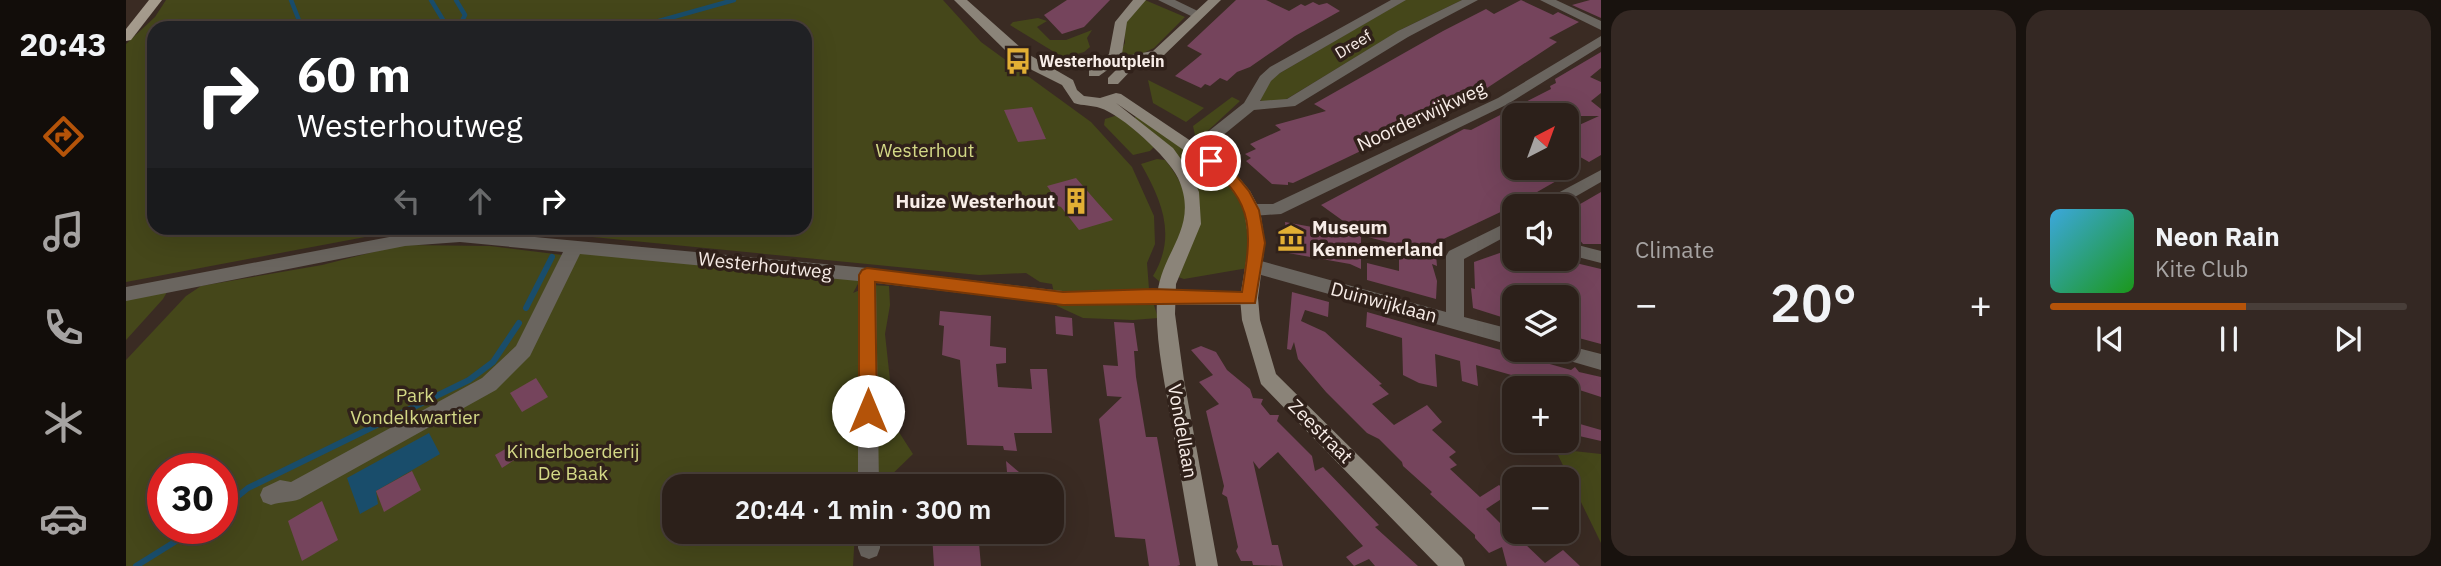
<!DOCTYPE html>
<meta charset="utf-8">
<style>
:root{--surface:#2c201a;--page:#342823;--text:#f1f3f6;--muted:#a6a3a2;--line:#483e39;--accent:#b45309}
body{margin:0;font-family:"IBM Plex Sans",sans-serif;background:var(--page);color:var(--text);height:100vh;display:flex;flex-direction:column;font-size:26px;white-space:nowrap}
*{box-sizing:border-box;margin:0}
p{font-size:23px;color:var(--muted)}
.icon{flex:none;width:38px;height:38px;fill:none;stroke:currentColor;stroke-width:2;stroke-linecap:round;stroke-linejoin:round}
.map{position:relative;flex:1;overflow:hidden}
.details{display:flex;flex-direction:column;gap:10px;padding:10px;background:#18120e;width:840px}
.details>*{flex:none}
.banner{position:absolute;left:21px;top:21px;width:665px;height:214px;border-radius:21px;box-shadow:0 7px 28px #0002,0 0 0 2px var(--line);background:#202124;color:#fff;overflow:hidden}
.needle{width:46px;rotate:41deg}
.fabs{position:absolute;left:1376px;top:103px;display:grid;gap:14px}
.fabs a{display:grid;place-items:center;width:77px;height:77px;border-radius:14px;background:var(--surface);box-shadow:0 7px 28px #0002,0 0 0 2px var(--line);font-size:35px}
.speed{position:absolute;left:21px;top:453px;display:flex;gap:14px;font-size:35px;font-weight:700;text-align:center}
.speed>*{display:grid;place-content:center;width:91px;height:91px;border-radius:50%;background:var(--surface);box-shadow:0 7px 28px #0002,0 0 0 2px var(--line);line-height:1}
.speed .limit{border:10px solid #d22;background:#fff;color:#111}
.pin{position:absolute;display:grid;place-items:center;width:60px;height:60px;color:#fff;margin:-30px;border:4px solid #fff;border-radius:50%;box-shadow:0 2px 7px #0007}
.me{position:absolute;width:77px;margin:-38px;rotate:0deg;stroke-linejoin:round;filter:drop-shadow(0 0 5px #0008)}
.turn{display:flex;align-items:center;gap:24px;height:147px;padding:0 35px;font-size:32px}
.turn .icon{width:91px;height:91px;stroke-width:2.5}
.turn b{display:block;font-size:49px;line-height:60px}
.lanes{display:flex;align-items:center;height:66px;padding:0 35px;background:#0003;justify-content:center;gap:35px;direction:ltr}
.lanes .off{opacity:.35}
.big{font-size:52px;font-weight:600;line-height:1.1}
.details .card{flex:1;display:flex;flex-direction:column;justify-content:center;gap:10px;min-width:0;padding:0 24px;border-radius:21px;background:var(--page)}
.song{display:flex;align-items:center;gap:21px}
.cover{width:84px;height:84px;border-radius:10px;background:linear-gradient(135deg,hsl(200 70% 55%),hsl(120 70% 35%))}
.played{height:7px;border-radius:4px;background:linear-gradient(90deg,var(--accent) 55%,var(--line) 55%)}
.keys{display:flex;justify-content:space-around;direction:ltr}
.heat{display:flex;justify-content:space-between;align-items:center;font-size:38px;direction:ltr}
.details .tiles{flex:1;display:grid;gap:10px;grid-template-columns:repeat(2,1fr)}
.trip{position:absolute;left:536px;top:474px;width:402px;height:70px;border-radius:21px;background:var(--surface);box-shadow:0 7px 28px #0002,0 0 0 2px var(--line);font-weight:600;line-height:70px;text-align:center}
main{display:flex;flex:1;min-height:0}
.tabs{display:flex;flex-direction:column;width:126px;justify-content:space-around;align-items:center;background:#120d0a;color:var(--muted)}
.tabs .icon{width:49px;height:49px}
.tabs .active{color:var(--accent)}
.tabs b{font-size:32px;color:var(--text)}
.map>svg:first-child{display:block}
.green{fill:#45471a;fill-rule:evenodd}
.water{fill:#194d6b}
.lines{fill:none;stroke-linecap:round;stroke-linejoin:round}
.stream-far1{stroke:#194d6b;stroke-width:4.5}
.stream{stroke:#194d6b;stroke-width:6}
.building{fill:#75445c}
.street{fill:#6a655f;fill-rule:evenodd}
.secondary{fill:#8b8479;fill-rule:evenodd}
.primary{fill:#a59b8d;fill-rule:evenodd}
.route{fill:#b45309;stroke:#753606;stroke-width:2}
.labels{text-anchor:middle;stroke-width:7;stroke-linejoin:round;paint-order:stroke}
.far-street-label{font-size:16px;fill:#f8ede8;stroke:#30211a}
.far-poi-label{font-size:16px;font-weight:bold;fill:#f8ede8;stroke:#30211a;text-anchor:start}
.street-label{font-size:19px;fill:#f8ede8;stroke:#30211a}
.park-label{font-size:19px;fill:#d3d886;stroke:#30211a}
.poi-label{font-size:19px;font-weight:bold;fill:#f8ede8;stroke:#30211a;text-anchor:end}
</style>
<main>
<nav class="tabs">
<b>20:43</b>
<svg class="icon active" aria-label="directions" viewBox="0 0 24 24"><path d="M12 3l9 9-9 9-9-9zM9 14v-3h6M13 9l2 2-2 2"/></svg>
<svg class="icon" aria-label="music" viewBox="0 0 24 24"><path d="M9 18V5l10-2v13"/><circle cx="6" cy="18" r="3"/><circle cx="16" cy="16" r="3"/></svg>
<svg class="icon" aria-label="phone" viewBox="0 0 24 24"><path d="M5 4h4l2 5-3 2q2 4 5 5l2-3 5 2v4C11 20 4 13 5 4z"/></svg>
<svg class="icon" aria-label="climate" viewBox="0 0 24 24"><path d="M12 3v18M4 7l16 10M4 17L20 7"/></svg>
<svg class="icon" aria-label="car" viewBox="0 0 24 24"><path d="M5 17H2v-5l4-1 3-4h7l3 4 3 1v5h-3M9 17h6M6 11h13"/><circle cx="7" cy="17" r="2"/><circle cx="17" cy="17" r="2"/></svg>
</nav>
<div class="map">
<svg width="1475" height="566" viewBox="0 0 1475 566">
<rect width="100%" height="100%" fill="#3a2b23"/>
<g class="green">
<path d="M40,0h777l38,42 110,80 41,45 22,49 1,28 -8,19 2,26 9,29 -25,2 -50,-2 -26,-12 -5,-22 -12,-2 -14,-9 -47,2 -478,-47h304v-200h-651v200h259l-287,54v-238l29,-27z"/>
<path d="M1019,0l40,17 -31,31 -32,15 -7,-2 10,-18 -1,-18z"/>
<path d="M1279,0h57l-60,29 -117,71 -22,2 -4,-3 8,-16 13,-10z"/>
<path d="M912,18l9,3 -10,6 13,13h16l26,-10 -5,8 3,9 -6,5 -20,6 -54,-33 3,-3z"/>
<path d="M1022,80l56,28 -18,14 -33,-19z"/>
<path d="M1106,97l8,4 -40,37 -5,-3 -2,-9z"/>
<path d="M992,115l36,32 -4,4 -17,4 -29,-30 1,-6z"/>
<path d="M1010,116l67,43 28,26 20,38 -3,45 -64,11 -6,-2 19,-79 -63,-79z"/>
<path d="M1031,159l8,1c40,49 17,71 -5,122l-7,-6c24,-40 9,-75 -12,-112z"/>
<path d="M275,245l89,1 73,9 13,-4 284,29 -7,13 18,-8 18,1 1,19 -5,29 10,92 18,28 -31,30 -208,2v46h181l-2,34h-727v-206l60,-64 15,-10 121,-21zM37,469h59v59h-59z"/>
<path d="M41,292l-4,7 -37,41v-40z"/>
<path d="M1429,449l46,5v89z"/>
</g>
<path class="water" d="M303,433l11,21 -64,37 2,13 -18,10 -13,-36z"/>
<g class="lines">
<g class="stream-far1">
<path d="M165,0l11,28"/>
<path d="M305,0l17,28"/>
<path d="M329,28l5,-3 5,-10 -9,-15"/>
<path d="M508,28l100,-28"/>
</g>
<g class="stream">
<path d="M400,308l26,-51"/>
<path d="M96,509l26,-21 221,-108 24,-18 26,-39"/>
<path d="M10,566l61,-38"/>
</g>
</g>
<g class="building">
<path d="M941,0h43l-26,27 -22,7 -18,-19z"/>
<path d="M1110,0h30l23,11 12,-7 4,2 8,-4 6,3 8,-2 13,8 -45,25 -45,31 -13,5 -10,9 -7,-3 -10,8 -5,-2 -4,4 -26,-12 27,-22 -15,-8z"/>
<path d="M1395,0l32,15 5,-3 21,10 -30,16 8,4 -70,46 -31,18 -17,4 1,3 -96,46 -51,24 -5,-1v3l-16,-1 -26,-23 5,-3 -6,-4 11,-5 -6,-5 31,-14 -6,-5 51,-14 -12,-7 129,-73 43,-22 8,5z"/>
<path d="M1464,0h11v18l-29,-13z"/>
<path d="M1475,52v16l-11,9 11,5v11l-10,8 10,8v46l-12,7 -21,-12 7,-4 -9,-6v-9l33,-15h-85v52h65l-70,40 -74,35 2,23 -5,-2 5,17 -1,18 -69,-19v-17l32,8v-26l-35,-9 -43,-31 143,-76 7,1 80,-41 -1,-3 6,-3 -1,-4z"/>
<path d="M906,107l14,32 -28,3 -14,-32z"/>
<path d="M950,178l20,23 17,19 -34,10 -18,-23 -6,-2 2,-5 -10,-14z"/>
<path d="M1475,192v52h-18l-17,-21v-10h14l-5,-6z"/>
<path d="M1159,222l76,14v33l-11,-5 -62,-11z"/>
<path d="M1388,248v11h45l42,10v75l-26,-7 -5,6h-4v-45h-52v23l-41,-13 -2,-20 4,1 -1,-27z"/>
<path d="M1166,292l37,10 -1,15 -23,-7 -4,11 24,11 57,52 -3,1 10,9 -17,10 22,21 33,-20 15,17 -10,8 24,22 -7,5 8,8 -7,4 30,28 19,-12 10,9 -23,15 19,19 9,-6v10h25l-15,11 21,20 18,-13 17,16h-73l-5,-19 -13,6 -14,-15v-3l-45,-41 2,-2 -29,-26 -1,-4 -23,-23 -12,-6 -41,-41 -28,-33 -4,-17 -3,8 -4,-1z"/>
<path d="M814,311l51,5 -1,30 16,2v15l-10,1 2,23 34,2 -2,-20h17l5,64h-38l3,18 -13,-1 -1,-4 -36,-1 -7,-85 -18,-5 2,-29 -5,-1z"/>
<path d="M1241,312l204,58 4,-3 4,5 22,5v20l-40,-13v4h-45l-1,-12 -39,-11 2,21 -16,-5 -2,-20 -25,-7 2,33 -18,-4 -16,-8 -1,-37 -36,-11z"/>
<path d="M929,316l17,2 1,18 -17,-2z"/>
<path d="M988,322l20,1 4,28h-4l2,26 10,60h11l21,117 2,11 -3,1h-28l-4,-27 -30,-2 -16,-118 23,-22 -15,-1 -4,-31 15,1z"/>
<path d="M1075,346l15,6 11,18 23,19 3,9 10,1 -2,5 9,11h9l-2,6 35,35 3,15 8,-4 56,58 -4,2 43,39h-43l-6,-7 -15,7 -8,-9 17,-11 -85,-94 -19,17 -6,-8 19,84h6l5,21 -30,-1 -1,-4h-11l-5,-10 2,-4 -11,-50 -5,-3 2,-8 -18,-75 13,-7 -20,-22 14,-7 -22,-25z"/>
<path d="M410,378l12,19 -26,15 -12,-19z"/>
<path d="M1440,420l35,10v11l-35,-8z"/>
<path d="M386,445l7,12 -17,11 -7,-13z"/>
<path d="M880,461l20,17 -7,8h-39l-1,-14h28z"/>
<path d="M286,471l9,19 -37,22 -8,-21z"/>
<path d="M196,501l16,39 -36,21 -14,-40z"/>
<path d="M825,532h27l3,34h-47l-2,-32h19z"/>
</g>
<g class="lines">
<g class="street">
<path d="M1032,0h17l29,14 -6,4 -5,-1z"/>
<path d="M1265,0h15l-126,73 -9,8 -11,20 27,-2 111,-68 64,-31h16l-70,37 -113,69 -41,4 -54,44h-10l-3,-4 3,-4 54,-43 16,-27 10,-9z"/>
<path d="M1414,0h16l45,21v9z"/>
<path d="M1475,36v10l-93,58 -227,110 -29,2 -8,-6 8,-6h21l225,-106z"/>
<path d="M1475,170v12l-42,24h-20l2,-4z"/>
<path d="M1388,219v13l-50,27v58l50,13v16l-260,-73 -6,-2 -3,-5 3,-5 6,-2 192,53v-56l3,-5z"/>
<path d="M334,230l407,38 196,23h186l6,2 3,5 -3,5 -6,2h-186l-187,-22 3,203h-21v-205l-278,-27 -50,102 -34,34 -196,109c-10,4 -18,2 -29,6l-8,-3 -3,-7 3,-7 17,-8 11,2 191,-104 34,-32 47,-94 -103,-10 -55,4 -279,55v-14l279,-53z"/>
<path d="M1440,242l35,9v12l-35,-9z"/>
<path d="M1440,345l35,9v16l-52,-15 -2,-5h19z"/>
<path d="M732,532h22v16l-3,8 -8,3 -8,-3 -3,-8z"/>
</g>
<g class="secondary">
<path d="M828,0h13l61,54 45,26 4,10 7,6 16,2 16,-5 5,1 110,74 19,23 10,19 5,33 -7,55 2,22 16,54 186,184 3,8h-27l-177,-182 -19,-64 -2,-22 9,-55 -5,-33 -6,-12 -17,-22 -105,-73 57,45 18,25 8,19 2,32 -25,60 -1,30 9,66 34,186h-22c-8,-47 -16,-94 -24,-141 -7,-41 -17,-84 -15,-126 2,-47 44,-70 21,-121 -9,-20 -57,-64 -78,-70 -8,-3 -17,-2 -26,-5l-12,-18 -30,-15 -27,-20z"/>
<path d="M1007,0h13l-19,22 -5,32 -5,9 -18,13h-10v-6l20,-16 6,-32z"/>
<path d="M1082,0h13l-59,57 -22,4 -22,23h-10v-6l23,-23 22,-4z"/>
</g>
<path class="primary" d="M23,0h13l-31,40 -5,1v-12z"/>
</g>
<path class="route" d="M1085,156l20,13 18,22 10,19 6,33 -10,60 -192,2 -188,-23 2,129 -3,5 -6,3 -7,-3 -2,-5v-136l3,-5 5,-2 196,24 90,-3 89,3c9,-56 15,-91 -36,-127v-7z"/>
<defs>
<symbol id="bus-bare" viewBox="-9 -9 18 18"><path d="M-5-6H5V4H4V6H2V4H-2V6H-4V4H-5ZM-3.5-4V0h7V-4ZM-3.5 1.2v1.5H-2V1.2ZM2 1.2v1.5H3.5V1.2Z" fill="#e2af34" stroke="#30211a" stroke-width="2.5" paint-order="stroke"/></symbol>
<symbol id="building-bare" viewBox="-9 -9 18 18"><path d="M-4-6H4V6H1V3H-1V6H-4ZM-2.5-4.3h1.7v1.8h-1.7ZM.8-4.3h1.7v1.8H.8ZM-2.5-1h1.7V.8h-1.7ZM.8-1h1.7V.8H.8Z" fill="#e2af34" stroke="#30211a" stroke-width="2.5" paint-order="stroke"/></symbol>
<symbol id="museum-bare" viewBox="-9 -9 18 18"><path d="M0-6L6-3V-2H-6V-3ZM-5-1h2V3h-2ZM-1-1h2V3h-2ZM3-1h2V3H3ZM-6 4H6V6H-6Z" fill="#e2af34" stroke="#30211a" stroke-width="2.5" paint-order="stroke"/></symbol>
</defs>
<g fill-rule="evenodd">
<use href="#bus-bare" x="873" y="42" width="38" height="38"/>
<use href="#building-bare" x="931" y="182" width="38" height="38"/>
<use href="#museum-bare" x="1146" y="219" width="38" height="38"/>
</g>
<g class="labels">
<g class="far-street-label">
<text transform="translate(1227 44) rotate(-31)" y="6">Dreef</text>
</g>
<g class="far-poi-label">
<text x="913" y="67">Westerhoutplein</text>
</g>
<g class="street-label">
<text transform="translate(1295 116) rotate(-25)" y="7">Noorderwijkweg</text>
<text transform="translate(639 265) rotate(6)" y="7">Westerhoutweg</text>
<text transform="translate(1258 302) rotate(15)" y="7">Duinwijklaan</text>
<text transform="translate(1057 431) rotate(80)" y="7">Vondellaan</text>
<text transform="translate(1195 431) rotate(45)" y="7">Zeestraat</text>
</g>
<g class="park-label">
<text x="799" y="157">Westerhout</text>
<text x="289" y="402">Park<tspan x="289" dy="22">Vondelkwartier</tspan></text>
<text x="447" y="458">Kinderboerderij<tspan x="447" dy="22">De Baak</tspan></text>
</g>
<g class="poi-label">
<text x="929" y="208">Huize Westerhout</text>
<text x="1186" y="234" text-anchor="start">Museum<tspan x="1186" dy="22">Kennemerland</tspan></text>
</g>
</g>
</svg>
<div class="fabs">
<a><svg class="needle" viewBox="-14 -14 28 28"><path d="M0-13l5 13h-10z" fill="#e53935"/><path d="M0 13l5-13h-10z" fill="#a6a3a2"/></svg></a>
<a><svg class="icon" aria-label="sound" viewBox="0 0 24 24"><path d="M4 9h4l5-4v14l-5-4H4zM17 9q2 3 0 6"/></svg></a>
<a><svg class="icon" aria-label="layers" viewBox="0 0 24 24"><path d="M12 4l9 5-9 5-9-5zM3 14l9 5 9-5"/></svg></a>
<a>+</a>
<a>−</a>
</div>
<div class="speed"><div class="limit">30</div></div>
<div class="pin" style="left:1085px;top:161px;background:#d93025"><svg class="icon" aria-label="arrive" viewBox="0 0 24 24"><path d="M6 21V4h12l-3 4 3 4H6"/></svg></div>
<svg class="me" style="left:742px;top:411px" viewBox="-20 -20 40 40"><circle r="19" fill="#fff"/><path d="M0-13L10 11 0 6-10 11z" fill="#b45309"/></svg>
<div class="trip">20:44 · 1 min · 300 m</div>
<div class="banner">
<div class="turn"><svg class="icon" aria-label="right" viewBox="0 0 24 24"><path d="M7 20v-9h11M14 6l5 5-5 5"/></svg><div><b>60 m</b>Westerhoutweg</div></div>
<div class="lanes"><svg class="icon off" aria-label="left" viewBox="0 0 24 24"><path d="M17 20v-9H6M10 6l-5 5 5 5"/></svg><svg class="icon off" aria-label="ahead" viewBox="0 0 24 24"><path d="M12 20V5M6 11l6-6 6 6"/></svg><svg class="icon" aria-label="right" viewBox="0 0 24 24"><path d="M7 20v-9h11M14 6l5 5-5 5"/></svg></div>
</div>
</div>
<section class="details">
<div class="tiles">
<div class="card"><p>Climate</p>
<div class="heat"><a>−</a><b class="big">20°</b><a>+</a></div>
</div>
<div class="card">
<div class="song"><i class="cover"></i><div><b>Neon Rain</b><p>Kite Club</p></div></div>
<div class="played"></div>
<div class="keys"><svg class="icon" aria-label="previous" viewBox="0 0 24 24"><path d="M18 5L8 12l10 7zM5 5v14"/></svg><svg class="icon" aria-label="pause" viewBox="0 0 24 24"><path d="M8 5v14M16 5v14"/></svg><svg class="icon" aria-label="next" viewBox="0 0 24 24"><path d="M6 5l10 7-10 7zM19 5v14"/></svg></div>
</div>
</div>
</section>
</main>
